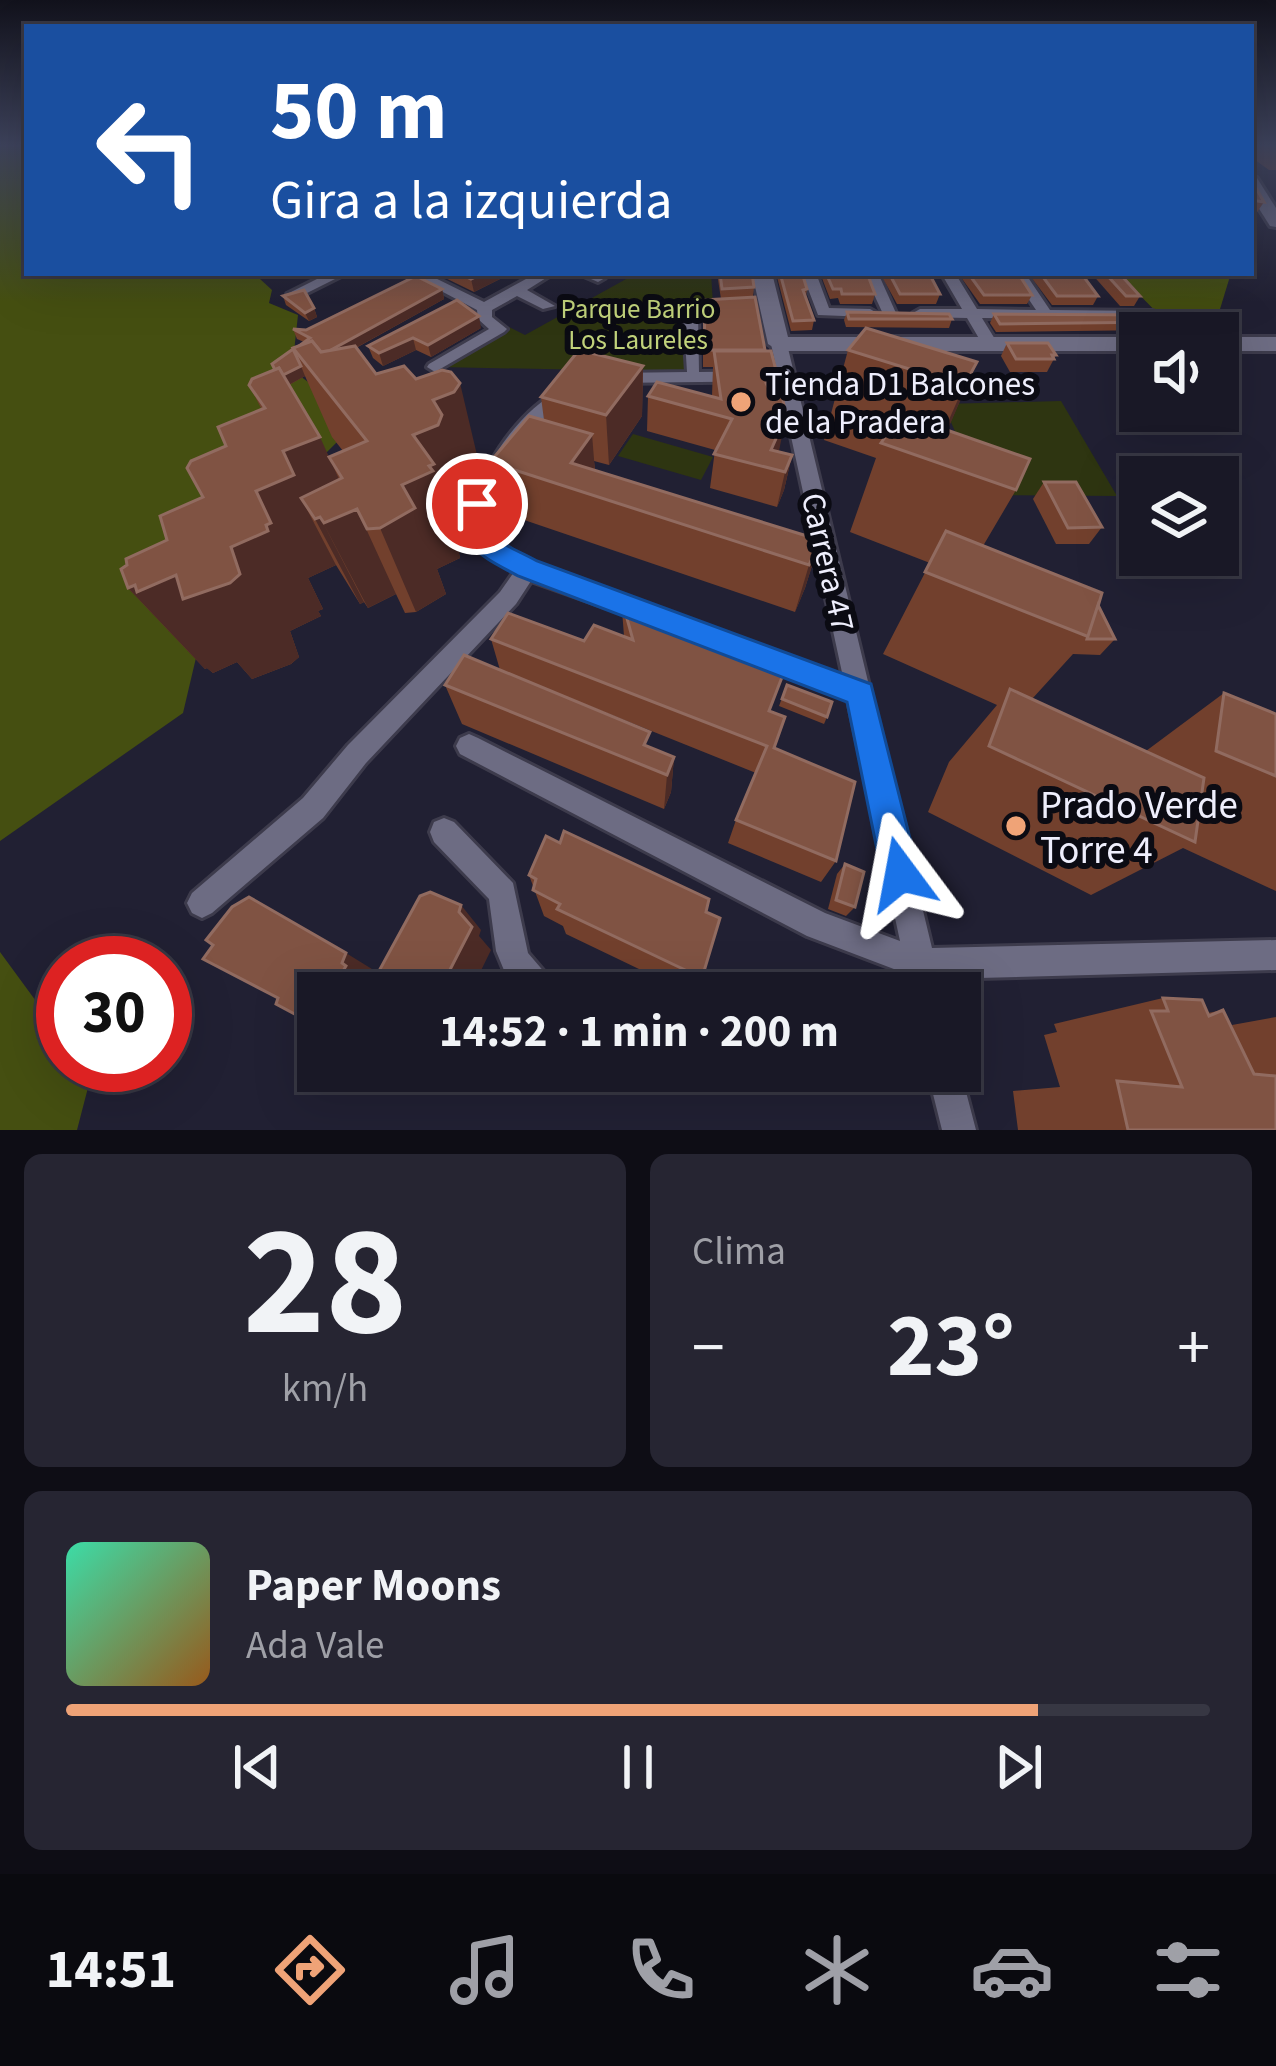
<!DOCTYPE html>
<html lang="es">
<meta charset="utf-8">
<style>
:root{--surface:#191826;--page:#262532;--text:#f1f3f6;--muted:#9fa0a7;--line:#373743;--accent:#efa377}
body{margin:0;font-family:"Source Sans 3",sans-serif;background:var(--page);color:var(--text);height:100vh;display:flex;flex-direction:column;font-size:45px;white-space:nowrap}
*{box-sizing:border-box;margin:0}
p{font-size:39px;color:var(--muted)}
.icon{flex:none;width:66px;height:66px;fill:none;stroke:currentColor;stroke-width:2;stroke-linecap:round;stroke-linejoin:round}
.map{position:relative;height:1130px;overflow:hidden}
.details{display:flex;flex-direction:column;gap:24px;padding:24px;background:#0e0d15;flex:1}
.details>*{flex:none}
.banner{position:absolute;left:24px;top:24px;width:1230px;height:252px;border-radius:0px;box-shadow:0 12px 48px #0002,0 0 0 3px var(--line);background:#1a4fa0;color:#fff;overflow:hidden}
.fabs{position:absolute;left:1119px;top:312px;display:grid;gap:24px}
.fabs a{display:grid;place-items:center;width:120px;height:120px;border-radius:0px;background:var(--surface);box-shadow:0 12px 48px #0002,0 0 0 3px var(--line);font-size:60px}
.speed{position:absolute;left:36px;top:936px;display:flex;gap:24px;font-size:60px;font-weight:700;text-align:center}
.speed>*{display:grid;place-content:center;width:156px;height:156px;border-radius:50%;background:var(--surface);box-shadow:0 12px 48px #0002,0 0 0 3px var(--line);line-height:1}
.speed .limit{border:18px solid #d22;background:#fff;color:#111}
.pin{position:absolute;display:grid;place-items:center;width:102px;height:102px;color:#fff;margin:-51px;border:6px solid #fff;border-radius:50%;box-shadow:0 3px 12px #0007}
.me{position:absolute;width:132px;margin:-66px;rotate:347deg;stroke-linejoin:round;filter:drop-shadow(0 0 9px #0008)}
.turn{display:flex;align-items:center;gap:42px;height:252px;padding:0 48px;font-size:54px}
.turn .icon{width:156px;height:156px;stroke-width:2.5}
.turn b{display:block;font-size:84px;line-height:102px}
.big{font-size:90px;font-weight:700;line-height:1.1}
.details .widget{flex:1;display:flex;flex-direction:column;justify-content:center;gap:18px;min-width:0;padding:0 42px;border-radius:18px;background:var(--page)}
.details .dial{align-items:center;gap:0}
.dial b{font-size:156px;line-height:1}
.song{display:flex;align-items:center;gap:36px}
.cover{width:144px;height:144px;border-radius:18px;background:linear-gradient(135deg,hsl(160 70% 55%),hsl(30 70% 35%))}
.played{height:12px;border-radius:6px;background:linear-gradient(90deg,var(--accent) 85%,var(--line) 85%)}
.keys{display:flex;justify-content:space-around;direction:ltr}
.heat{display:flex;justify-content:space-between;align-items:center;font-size:66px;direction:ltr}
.details .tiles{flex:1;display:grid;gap:24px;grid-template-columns:1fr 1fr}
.widget:last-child{grid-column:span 2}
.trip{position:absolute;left:297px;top:972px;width:684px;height:120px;border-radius:0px;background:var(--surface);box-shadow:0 12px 48px #0002,0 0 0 3px var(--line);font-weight:700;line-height:120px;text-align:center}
.tab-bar{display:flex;height:192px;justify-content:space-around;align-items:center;background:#0a0a0f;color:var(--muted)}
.tab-bar .icon{width:84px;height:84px}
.tab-bar .current{color:var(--accent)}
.tab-bar b{font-size:54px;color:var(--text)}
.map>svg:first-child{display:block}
.green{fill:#2e3511}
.forest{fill:#454f11}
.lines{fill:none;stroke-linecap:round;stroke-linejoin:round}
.street-casing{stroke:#3d3b4c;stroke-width:6}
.secondary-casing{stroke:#3d3b4c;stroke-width:6}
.street{fill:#6d6c83;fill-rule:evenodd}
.secondary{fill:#6d6c83;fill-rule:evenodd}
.wall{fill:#72402d;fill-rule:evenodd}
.shaded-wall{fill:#4c2b26}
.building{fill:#805343;stroke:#916b60;stroke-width:3}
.route{fill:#1a73e8;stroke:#114b97;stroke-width:3}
.poi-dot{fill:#efa377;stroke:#0b0b13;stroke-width:4.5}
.labels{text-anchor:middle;stroke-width:12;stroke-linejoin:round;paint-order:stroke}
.far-park-label{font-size:27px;fill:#c1d27b;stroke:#0b0b13}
.poi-label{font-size:33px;fill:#eeeefc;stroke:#0b0b13;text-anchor:start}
.street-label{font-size:33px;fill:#eeeefc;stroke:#0b0b13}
.near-poi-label{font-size:39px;fill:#eeeefc;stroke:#0b0b13;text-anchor:start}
</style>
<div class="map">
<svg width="1276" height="1130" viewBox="0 0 1276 1130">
<rect width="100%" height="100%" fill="#212033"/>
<g class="green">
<path d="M637,273h74l2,31 -24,1 2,67 -252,-5 70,-40 16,8z"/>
<path d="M1061,401l56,95 -134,-1 -40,-91z"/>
<path d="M633,434l80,23 -12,23 -83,-24z"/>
</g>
<g class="forest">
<path d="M0,144h27v129h234l-1,6 12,11 -3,13 29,12 -6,55 67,50 -140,140 -36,153 -183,128z"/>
<path d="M1118,273h113l-18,59 -39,-2z"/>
<path d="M0,952l63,86v27h20l8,11 -14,54h-77z"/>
</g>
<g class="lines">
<defs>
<g id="street">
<path d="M329,273h18l-48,24 -12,-3z"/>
<path d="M407,273h18l59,29 53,-29h17l-27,17 28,16 -12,3 -26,-13 -25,14v7l15,12 -3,3 -69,40 -8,-5 2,-3 60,-35 -11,-10 -1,-9z"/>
<path d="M577,273h20l8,5 -7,4z"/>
<path d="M802,273h14l13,35 41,1 7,4 -7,4 -52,-2z"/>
<path d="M864,273h14l18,40 -2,3h-10z"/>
<path d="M941,273h14l22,36 59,1 -25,-37h14l25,37 103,1 7,4 -7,4 -171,-1 16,26 -8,5 -6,-2 -17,-29 -47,-1 -7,-4 7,-4h42z"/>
<path d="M731,302l5,1v6l-38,3 1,60 78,-1 -6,-27 8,-5 8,5 145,604 344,-8v30l-337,9 4,14h-32l-4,-19 -100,-38 -347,-182 -4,-8 4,-8 9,-4 9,4 347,175 75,28 -52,-241 -93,-36 -4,-7 4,-7 8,-3 80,30 -64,-296 -165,2 -8,-5 8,-5 73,-1 -4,-64 7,-4z"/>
<path d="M563,389l6,1v8c-40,37 -73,72 -85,127 41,49 110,61 168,81l3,6 -3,6 -8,3 -113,-40 -15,23 -150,159 -43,55 -111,95 -10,5 -10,-5 -5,-10 5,-10 111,-95 45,-53 152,-153 14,-20c-21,-12 -37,-25 -50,-46 11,-48 52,-116 99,-137z"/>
<path d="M444,818l10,4 59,61 15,70 18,21 14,8 5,11h-44l-15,-18 -10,-24 -7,-52 -55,-57 -4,-10 4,-10z"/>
<path d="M960,1069l16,61h-34l-10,-40 -36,-7 -5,-12z"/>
</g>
<g id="secondary">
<path d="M1251,177l6,1 19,30v19l-6,-1 -19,-30z"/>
<path d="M752,273h20l16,64h352v14h-361l-11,-7z"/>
<rect x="1218" y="337" width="58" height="14"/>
</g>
</defs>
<use href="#street" class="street-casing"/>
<use href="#secondary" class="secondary-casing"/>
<use href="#street" class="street"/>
<use href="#secondary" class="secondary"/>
</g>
<g class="wall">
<path d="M1251,144h25v26h-7l-18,-13z"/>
<path d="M1251,179l13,23 -13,19z"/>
<path d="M435,273h77l-38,19z"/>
<path d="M717,273h35l2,14 -1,10 12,54 12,23 -3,18 5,60 13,3 -8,35 -7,17 -67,-19 5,-38 -68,-19 1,-35h64l1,-29h-10v-51l1,-16 17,-1z"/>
<path d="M776,273h26l5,16 -1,8 8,23 -2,10 -21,1z"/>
<path d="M820,273h47l8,21 -3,10h-32l-2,-6 -8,1z"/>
<path d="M880,273h49l11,21 -4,10h-39z"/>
<path d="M958,273h60l14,22 -5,9h-47z"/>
<path d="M1028,273h53l17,23 -5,9h-41z"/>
<path d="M1091,273h28l21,23 -6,10h-14z"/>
<path d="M442,289l2,10 -88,49 20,26 105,98 -4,8 -15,7 5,16 -4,10 -12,6 10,32 -2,2 1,5 -23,11 9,25 -30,18 -11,1 -9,-19 -28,14 -4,-6 -4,2 -24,-39 -28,13 15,31 -5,2 3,5 -31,15 9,26 -8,7 -39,15 -15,-17 -24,11 -6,-5 -2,1 -77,-81 75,-91 23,-51 36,-36 -13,-25 26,-15 29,-28 -7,-3 -4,-10 13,1zM305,376l27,61 11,14 -14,6 -40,-72z"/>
<path d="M283,296l31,12 3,9 -8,4 -23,-16z"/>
<path d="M847,312l105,7 -3,9 -103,-1 -2,-7z"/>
<path d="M994,314l165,8 -5,8 -158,2 -6,-9z"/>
<path d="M481,328l-50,29 -15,-7 -33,16 -10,-8 -5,-12z"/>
<path d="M1007,343l49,12 -9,17h-37l-9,-16z"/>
<path d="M848,350l129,12 -30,68 69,60 -33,56 115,59 17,34 -15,16 -27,-1 -41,45 114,52 78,-58 52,21v177l-93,-43 -92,47 -163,-83 21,-50 48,-57 -114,-51 47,-91 -80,-31 26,-74 -52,-18z"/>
<path d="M643,366l-1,50 -33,49 -15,-4 1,9 225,70 -15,48 -10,24 -294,-100 -11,-50 54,-42 -3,-23z"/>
<path d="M1044,482l58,45 -13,17h-33l-23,-45z"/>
<path d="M621,597l150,115 3,36 62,113 -15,21 -93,-39 8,-23 20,-47 -194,-78 87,52 25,10 -3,35 -7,17 -202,-85 -17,-39 55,-15 -9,-31 93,2 40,-5z"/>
<path d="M787,685l40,32 -3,7 -45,-18z"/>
<path d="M560,843l146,69 -4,66 -6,15h-7l-123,-59 -3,-8 -19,-10 -15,-41z"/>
<path d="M845,864l10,43 -9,9 -18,-7 9,-35z"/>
<path d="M1163,998l45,15 15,-3 11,24 -2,-9 44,-8v113h-258l-5,-39 47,-4 -16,-52 13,-3 -3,-8z"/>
</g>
<g class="shaded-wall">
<path d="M484,273h28l-38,19 -3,-13z"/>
<path d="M442,289l2,10 -132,73 -7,-9z"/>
<path d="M314,308l3,9 -8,4 -4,-8z"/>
<path d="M479,316l2,12 -50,29 -3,-12z"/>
<path d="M413,338l3,12 -33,16 -4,-13z"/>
<path d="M977,362l-39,90 -7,8 33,-74z"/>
<path d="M301,366l4,10 -20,11 -5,-10z"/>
<path d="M643,366l-1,50 -33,49 -3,-50z"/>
<path d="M777,374l-6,35 -5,-26z"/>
<path d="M460,383l21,89 -4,8 -15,7 5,16 -4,10 -12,6 10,32 -2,2 1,5 -23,11 9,25 -30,18 -36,-84 22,-43 11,-50 20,-35z"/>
<path d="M786,416l-7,35 -8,-1z"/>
<path d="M592,434l4,50 -25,-21z"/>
<path d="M320,437l33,73 4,-1 39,85 -28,14 -48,-91 44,85 -4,2 -45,-85 -14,-21 35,67 -28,13 15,31 -5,2 3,5 -31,15 9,26 -8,7 -39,15 -15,-17 -24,11 -6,-5 -2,1 -77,-81 103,-41 35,-22 -10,-34 27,-40z"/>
<path d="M792,455l-8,35 -7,17 8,-35z"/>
<path d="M820,540l-15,48 -10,24 14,-47z"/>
<path d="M674,757l-3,35 -7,17 3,-34z"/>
<path d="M461,905l20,25 -2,6 12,14 -21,43h-32z"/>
<path d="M346,953l34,21 -4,19h-46z"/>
<path d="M315,1003l3,2v18l-14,-4z"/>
</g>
<g class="building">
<path d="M1251,179l13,23 -13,-2z"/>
<path d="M459,273h25l-13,6z"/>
<path d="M720,273h32l2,14 -32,2z"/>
<path d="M780,273h22l5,16 -4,1 11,30 -21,1z"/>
<path d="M826,273h41l8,21h-33l-1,-5h-8z"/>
<path d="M889,273h40l11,21h-40z"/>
<path d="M968,273h50l14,22h-48z"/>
<path d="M1040,273h41l17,23h-41z"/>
<path d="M1105,273h14l21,23h-14z"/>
<path d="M416,276l26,13 -113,62 -8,1 -9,-11 -13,5 11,-8 -17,-9 13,1z"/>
<path d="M304,290l10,18 -9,5 -22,-17z"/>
<path d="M755,297l10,53h-60l-1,-50z"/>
<path d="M457,300l22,16 -51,29 -15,-7 -34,15 -11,-7z"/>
<path d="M847,312l102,2 3,5h-103z"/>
<path d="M994,314l160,1 5,7 -159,2z"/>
<path d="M866,328l111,34 -13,24 -116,-36z"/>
<path d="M312,341l9,11 34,-6 21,28 28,-8 12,13 26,-9 9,2 9,11 -6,9 -21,8 9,15 -4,10 -25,10 21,29 -5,2 4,5 -31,14 13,23 -35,20 -13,1 -10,-20 -33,14 -4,-6 -5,2 -14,-21 41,-20 -13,-21 38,-16 -74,-93z"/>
<path d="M1007,343h41l8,12h-4l2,4h-38z"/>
<path d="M293,349l8,17 -18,9 -4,-7 -4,2 -3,-6z"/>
<path d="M579,350l64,16 -37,49 -65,-18z"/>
<path d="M714,351h57l6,23 -11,9 4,8 12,4 4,21 -15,34 21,5 -7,17 -71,-18 18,-35 -84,-23 9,-14 64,17z"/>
<path d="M279,368l41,69 -37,14 11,24 -38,16 15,32 -5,2 2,6 -37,16 9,27 -10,9 -47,16 -7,-24 -39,17 -2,-7 -7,3 -7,-19 6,-4 -1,-6 41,-19 -7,-24 43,-19 -16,-29 4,-7 35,-15 -8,-19 47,-19 -16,-23 3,-6z"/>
<path d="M901,414l129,45 -14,31 -135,-47z"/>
<path d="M529,416l63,18 -21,29 249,77 -11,25 -319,-103z"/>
<path d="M1044,482h32l26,45 -34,1z"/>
<path d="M946,531l156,62 -13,44 -164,-65z"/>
<path d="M621,597l168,62 -20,52 16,6 -11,31 81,34 -19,79 -100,-41 31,-74 -276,-107 17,-26 76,28 10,-16 39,15z"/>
<path d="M1098,605l17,34h-28z"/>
<path d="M464,655l186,77 -6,13 30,12 -7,18 -222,-90z"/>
<path d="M787,685l45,17 -5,15 -45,-18z"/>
<path d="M1010,689l194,89 -9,64 -206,-96z"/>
<path d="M1224,693l52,21v62l-60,-25z"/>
<path d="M564,831l145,68 -3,13 14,6 -18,60 -145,-69 3,-5 -27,-14 3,-11 -7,-4 17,-39 14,7z"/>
<path d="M845,864l19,8 -9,35 -19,-7z"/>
<path d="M430,892l31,13 -2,7 13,15 -34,66h-71l53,-97z"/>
<path d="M249,897l97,56 -4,10 4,3 -16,27h-12v12l-3,-2 -11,16 -28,-15 2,-6 -75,-39 10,-14 -7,-5 26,-33z"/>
<path d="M1163,998l39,2 7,16 14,-6 31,64 22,2v54h-148l-11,-49 65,6 -31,-76h17z"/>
</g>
<linearGradient id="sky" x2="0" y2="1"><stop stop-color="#12121c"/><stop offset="0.48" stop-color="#3d425b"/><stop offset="1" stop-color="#3d425b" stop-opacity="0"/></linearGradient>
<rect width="1276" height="302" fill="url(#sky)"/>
<path class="route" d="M477,495l13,9c-6,39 17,40 47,57l334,123 48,190 -5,13 -13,5 -14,-5 -5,-13 -35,-172 -329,-126c-34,-19 -61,-28 -53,-72z"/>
<g class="poi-dot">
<circle cx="741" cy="402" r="12"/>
<circle cx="1016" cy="826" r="12"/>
</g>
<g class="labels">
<g class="far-park-label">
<text x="638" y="318">Parque Barrio<tspan x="638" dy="31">Los Laureles</tspan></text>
</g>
<g class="poi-label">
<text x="765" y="395">Tienda D1 Balcones<tspan x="765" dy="38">de la Pradera</tspan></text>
</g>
<g class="street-label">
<text transform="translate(829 562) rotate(77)" y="12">Carrera 47</text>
</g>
<g class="near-poi-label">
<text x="1040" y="818">Prado Verde<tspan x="1040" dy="45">Torre 4</tspan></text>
</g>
</g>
</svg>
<div class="fabs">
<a><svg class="icon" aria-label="sound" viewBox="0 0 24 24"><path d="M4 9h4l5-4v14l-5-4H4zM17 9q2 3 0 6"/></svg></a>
<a><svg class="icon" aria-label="layers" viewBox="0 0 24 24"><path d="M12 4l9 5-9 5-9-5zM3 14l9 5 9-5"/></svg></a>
</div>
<div class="speed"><div class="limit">30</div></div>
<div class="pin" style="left:477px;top:504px;background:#d93025"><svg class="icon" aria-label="arrive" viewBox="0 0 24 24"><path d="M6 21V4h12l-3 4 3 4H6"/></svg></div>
<svg class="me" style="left:901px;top:874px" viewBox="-20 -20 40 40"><path d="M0-17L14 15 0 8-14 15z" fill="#1a73e8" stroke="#fff" stroke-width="4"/></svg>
<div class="trip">14:52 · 1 min · 200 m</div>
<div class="banner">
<div class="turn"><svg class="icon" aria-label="left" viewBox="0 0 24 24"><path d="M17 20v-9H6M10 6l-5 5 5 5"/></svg><div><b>50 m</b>Gira a la izquierda</div></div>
</div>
</div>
<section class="details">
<div class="tiles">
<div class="widget dial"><b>28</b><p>km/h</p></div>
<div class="widget"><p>Clima</p>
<div class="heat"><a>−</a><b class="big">23°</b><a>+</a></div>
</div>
<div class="widget">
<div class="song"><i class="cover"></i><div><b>Paper Moons</b><p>Ada Vale</p></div></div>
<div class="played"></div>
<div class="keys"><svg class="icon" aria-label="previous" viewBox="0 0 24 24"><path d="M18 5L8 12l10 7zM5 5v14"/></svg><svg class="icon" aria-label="pause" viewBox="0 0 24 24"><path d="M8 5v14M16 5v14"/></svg><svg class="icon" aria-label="next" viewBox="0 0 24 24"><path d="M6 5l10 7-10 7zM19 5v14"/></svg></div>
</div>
</div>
</section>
<nav class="tab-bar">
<b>14:51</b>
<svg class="icon current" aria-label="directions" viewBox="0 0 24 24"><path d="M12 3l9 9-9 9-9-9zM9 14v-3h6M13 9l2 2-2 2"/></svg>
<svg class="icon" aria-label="music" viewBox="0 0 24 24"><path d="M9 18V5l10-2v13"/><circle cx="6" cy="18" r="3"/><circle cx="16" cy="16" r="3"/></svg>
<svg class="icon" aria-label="phone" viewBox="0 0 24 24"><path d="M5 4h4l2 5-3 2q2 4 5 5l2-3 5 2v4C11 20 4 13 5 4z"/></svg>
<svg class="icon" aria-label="climate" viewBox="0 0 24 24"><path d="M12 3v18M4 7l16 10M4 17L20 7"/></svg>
<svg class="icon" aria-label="car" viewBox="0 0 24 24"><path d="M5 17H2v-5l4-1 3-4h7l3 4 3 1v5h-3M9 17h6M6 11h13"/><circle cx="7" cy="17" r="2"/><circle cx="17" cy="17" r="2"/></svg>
<svg class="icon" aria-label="filters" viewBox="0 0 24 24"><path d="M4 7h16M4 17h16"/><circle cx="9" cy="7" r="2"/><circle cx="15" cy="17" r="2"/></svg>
</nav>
